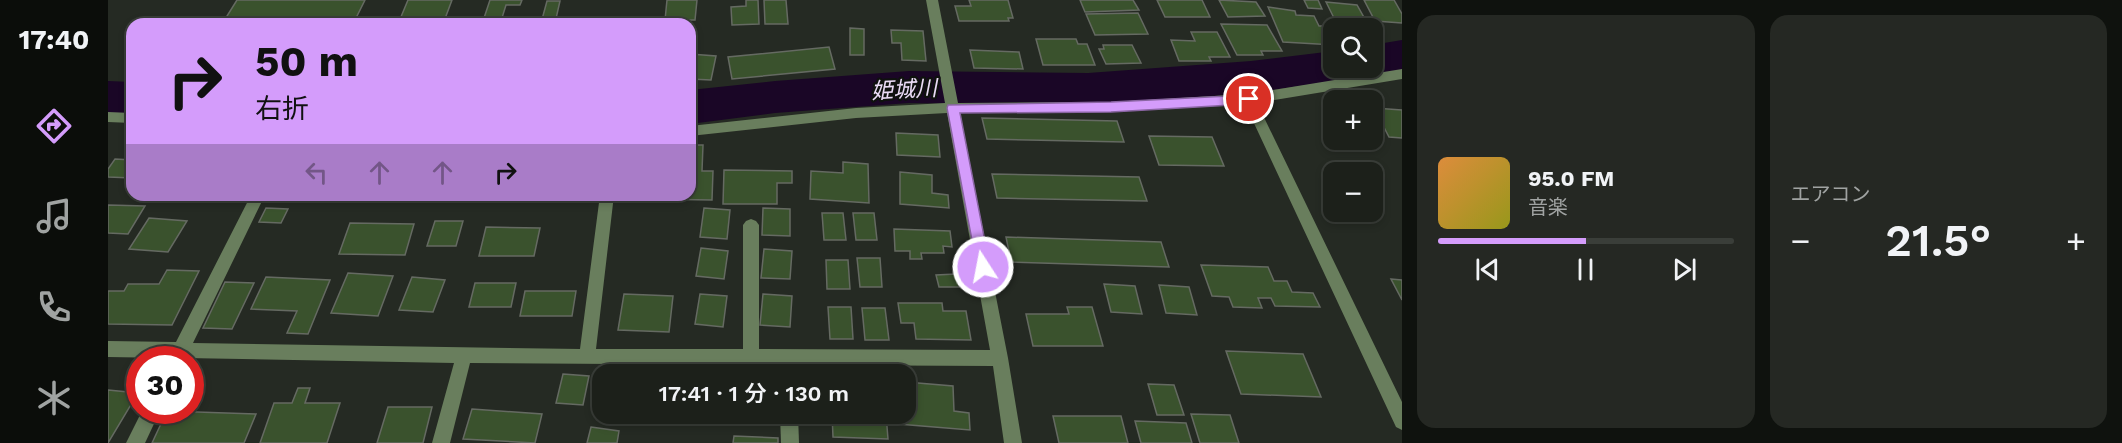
<!DOCTYPE html>
<html lang="ja">
<meta charset="utf-8">
<style>
:root{--surface:#1c201a;--page:#252823;--text:#f1f3f6;--muted:#a0a3a2;--line:#3a3e39;--accent:#d49cfb}
body{margin:0;font-family:"Work Sans","Noto Sans JP",sans-serif;background:var(--page);color:var(--text);height:100vh;display:flex;flex-direction:column;font-size:22px;white-space:nowrap}
*{box-sizing:border-box;margin:0}
p{font-size:20px;color:var(--muted)}
.icon{flex:none;width:33px;height:33px;fill:none;stroke:currentColor;stroke-width:2;stroke-linecap:round;stroke-linejoin:round}
.map{position:relative;flex:1;overflow:hidden}
.side{display:flex;flex-direction:column;gap:15px;padding:15px;background:#0f120e;width:720px}
.side>*{flex:none}
.hud{position:absolute;left:18px;top:18px;width:570px;height:183px;border-radius:18px;box-shadow:0 3px 9px #0003,0 0 0 2px var(--line);background:#d49cfb;color:#111;overflow:hidden}
.controls{position:absolute;left:1215px;top:18px;display:grid;gap:12px}
.controls a{display:grid;place-items:center;width:60px;height:60px;border-radius:12px;background:var(--surface);box-shadow:0 3px 9px #0003,0 0 0 2px var(--line);font-size:30px}
.speed{position:absolute;left:18px;top:346px;display:flex;gap:12px;font-size:30px;font-weight:700;text-align:center}
.speed>*{display:grid;place-content:center;width:78px;height:78px;border-radius:50%;background:var(--surface);box-shadow:0 3px 9px #0003,0 0 0 2px var(--line);line-height:1}
.speed .limit{border:9px solid #d22;background:#fff;color:#111}
.pin{position:absolute;display:grid;place-items:center;width:51px;height:51px;color:#fff;margin:-26px;border:3px solid #fff;border-radius:50%;box-shadow:0 2px 6px #0007}
.me{position:absolute;width:66px;margin:-33px;rotate:349deg;stroke-linejoin:round;filter:drop-shadow(0 0 4px #0008)}
.turn{display:flex;align-items:center;gap:21px;height:126px;padding:0 30px;font-size:27px}
.turn .icon{width:78px;height:78px;stroke-width:2.5}
.turn b{display:block;font-size:42px;line-height:51px}
.lanes{display:flex;align-items:center;height:57px;padding:0 30px;background:#0003;justify-content:center;gap:30px;direction:ltr}
.lanes .off{opacity:.35}
.big{font-size:45px;font-weight:600;line-height:1.1}
.side .card{flex:1;display:flex;flex-direction:column;justify-content:center;gap:9px;min-width:0;padding:0 21px;border-radius:18px;background:var(--page)}
.song{display:flex;align-items:center;gap:18px}
.cover{width:72px;height:72px;border-radius:9px;background:linear-gradient(135deg,hsl(30 70% 55%),hsl(60 70% 35%))}
.played{height:6px;border-radius:3px;background:linear-gradient(90deg,var(--accent) 50%,var(--line) 50%)}
.keys{display:flex;justify-content:space-around;direction:ltr}
.heat{display:flex;justify-content:space-between;align-items:center;font-size:33px;direction:ltr}
.side .tiles{flex:1;display:grid;gap:15px;grid-template-columns:repeat(2,1fr)}
.trip{position:absolute;left:484px;top:364px;width:324px;height:60px;border-radius:18px;background:var(--surface);box-shadow:0 3px 9px #0003,0 0 0 2px var(--line);font-weight:600;line-height:60px;text-align:center}
main{display:flex;flex:1;min-height:0}
.tabs{display:flex;flex-direction:column;width:108px;justify-content:space-around;align-items:center;background:#0b0d0a;color:var(--muted)}
.tabs .icon{width:42px;height:42px}
.tabs .current{color:var(--accent)}
.tabs b{font-size:27px;color:var(--text)}
.map>svg:first-child{display:block}
.lines{fill:none;stroke-linecap:round;stroke-linejoin:round}
.river{fill:#1a0626;fill-rule:evenodd}
.building{fill:#3a522d;stroke:#656a62;stroke-width:1.5}
.minor{fill:#697e5d;fill-rule:evenodd}
.route{fill:#d49cfb;stroke:#8a65a3;stroke-width:1.5}
.labels{text-anchor:middle;stroke-width:4.5;stroke-linejoin:round;paint-order:stroke}
.water-label{font-size:22px;font-style:italic;fill:#ebdcf6;stroke:#0f120e}
</style>
<main>
<nav class="tabs">
<b>17:40</b>
<svg class="icon current" aria-label="directions" viewBox="0 0 24 24"><path d="M12 3l9 9-9 9-9-9zM9 14v-3h6M13 9l2 2-2 2"/></svg>
<svg class="icon" aria-label="music" viewBox="0 0 24 24"><path d="M9 18V5l10-2v13"/><circle cx="6" cy="18" r="3"/><circle cx="16" cy="16" r="3"/></svg>
<svg class="icon" aria-label="phone" viewBox="0 0 24 24"><path d="M5 4h4l2 5-3 2q2 4 5 5l2-3 5 2v4C11 20 4 13 5 4z"/></svg>
<svg class="icon" aria-label="climate" viewBox="0 0 24 24"><path d="M12 3v18M4 7l16 10M4 17L20 7"/></svg>
</nav>
<div class="map">
<svg width="1294" height="443" viewBox="0 0 1294 443">
<rect width="100%" height="100%" fill="#252a23"/>
<g class="lines">
<g class="river">
<path d="M1294,40v30l-30,5 -15,-4 -2,-3h17v-23z"/>
<path d="M1226,51v17h20l-5,9 -15,4 -83,12 -163,12 -179,-2 -134,10 -85,11v-34l85,-9 134,-10 179,2 163,-12z"/>
<path d="M0,81l24,1v32l-24,-1z"/>
</g>
</g>
<g class="building">
<path d="M129,0h128l-12,24h-131z"/>
<path d="M300,0h44l-9,24h-45z"/>
<path d="M382,0h32l-2,5h-14l-5,16h-18z"/>
<path d="M559,0h30l-2,20h-30z"/>
<path d="M638,0h12l1,24 -27,1 -1,-18 15,-1z"/>
<path d="M656,0h22l2,24h-23z"/>
<path d="M861,0h39l5,18h-5l1,3h-50l-4,-15h16z"/>
<path d="M972,0h53l6,10 -54,2z"/>
<path d="M1049,0h45l8,17h-45z"/>
<path d="M1111,0l37,2 9,14 -37,1z"/>
<path d="M1196,0h14l4,9 -14,-1z"/>
<path d="M1256,0h30l8,14v9l-27,-2z"/>
<path d="M439,1h13l-5,22h-14z"/>
<path d="M1218,2l31,3 13,23h-31z"/>
<path d="M1160,7l27,4 1,4 18,1 5,10h7l8,19 -51,-3z"/>
<path d="M1030,13l10,21 -53,1 -9,-21z"/>
<path d="M1113,24l46,1 15,26h-21l2,4h-26z"/>
<path d="M742,28l14,1v26h-14z"/>
<path d="M783,30l32,1 3,30 -24,-1 -1,-17h-9z"/>
<path d="M1083,32h26l13,25h-21l2,4h-32l-8,-21 24,1z"/>
<path d="M928,39h40l2,5h9l8,21h-52z"/>
<path d="M995,45h29l9,18 -35,1 -7,-15h5z"/>
<path d="M721,47l6,22 -103,10 -4,-22z"/>
<path d="M862,50l49,2 4,17 -49,-1z"/>
<path d="M582,54l26,2 -5,24 -21,-1z"/>
<path d="M1266,108l28,2v28l-13,-1z"/>
<path d="M874,118l135,3 7,21 -137,-3z"/>
<path d="M788,133l42,2 2,22 -43,-2z"/>
<path d="M1041,136l63,1 12,29 -65,-1z"/>
<path d="M582,145h13l-1,26h11l-1,29 -62,-1v-4h40z"/>
<path d="M7,159l17,1v18l-24,-1v-8z"/>
<path d="M735,162l25,2 1,39 -59,-4 1,-28 32,2z"/>
<path d="M616,170l68,1v12h-15v21h-54z"/>
<path d="M792,172l32,3v18l16,2 1,13 -49,-4z"/>
<path d="M884,174l147,3 8,24 -150,-3z"/>
<path d="M166,195h28l-2,4 -27,-2z"/>
<path d="M334,195h27l-2,6 -27,-2z"/>
<path d="M0,205l37,1 -17,28 -20,-1z"/>
<path d="M158,208l22,1 -7,14 -22,-1z"/>
<path d="M596,208l26,2 -3,29 -27,-2z"/>
<path d="M655,208l27,1v27l-28,-1z"/>
<path d="M714,213h21l3,27h-22z"/>
<path d="M745,213h21l3,27h-21z"/>
<path d="M41,218l38,3 -19,31 -39,-3z"/>
<path d="M327,221h28l-7,25h-29z"/>
<path d="M242,223l64,1 -9,31 -66,-1z"/>
<path d="M378,227l54,1 -6,28h-55z"/>
<path d="M786,229l56,2 2,16 -9,-1 1,7h-23l1,6h-12v-8h-15z"/>
<path d="M898,237l155,5 8,25 -158,-5z"/>
<path d="M593,248l27,3 -4,28 -28,-3z"/>
<path d="M656,249l28,2 -2,28 -29,-1z"/>
<path d="M749,258h23l2,29h-22z"/>
<path d="M718,260h22l2,29h-23z"/>
<path d="M1093,265l67,2 6,14h13l5,11 21,1 7,14 -45,-1 -4,-8h-13l4,10 -29,-1 -4,-10 -17,-1z"/>
<path d="M59,270l32,1 -27,54 -64,-1v-33h16l4,-7h31z"/>
<path d="M240,273l45,3 -15,40 -47,-3z"/>
<path d="M848,274l3,13h-20l-3,-12z"/>
<path d="M158,277l64,3 -22,54 -21,-1 10,-22 -46,-2z"/>
<path d="M304,277l33,3 -12,32 -34,-2z"/>
<path d="M1283,279l11,1v20z"/>
<path d="M117,282l29,1 -22,46 -29,-1z"/>
<path d="M367,283h41l-5,24h-42z"/>
<path d="M996,284l31,2 7,28 -31,-2z"/>
<path d="M1051,285l30,2 8,28 -31,-2z"/>
<path d="M417,291h51l-4,25h-52z"/>
<path d="M516,294l49,2 -4,36 -51,-2z"/>
<path d="M592,294l27,2 -4,31 -28,-3z"/>
<path d="M655,294l29,2 -2,31 -30,-2z"/>
<path d="M790,303h44l1,8h23l5,29 -55,-1 -2,-16h-13z"/>
<path d="M720,307h23l2,32h-23z"/>
<path d="M959,307h25l11,39h-70l-7,-32h43z"/>
<path d="M754,308h23l4,32h-24z"/>
<path d="M1118,351l77,3 18,43 -80,-3z"/>
<path d="M490,373l26,2h-21v30l-12,-1z"/>
<path d="M455,374l26,2 -6,29 -27,-2z"/>
<path d="M798,382l47,4 1,25 15,2 1,17 -72,-6v-10h8z"/>
<path d="M1040,384l26,1 10,30h-27z"/>
<path d="M190,388h12l-5,15h35l-13,40h-67l14,-40h18z"/>
<path d="M0,390l30,3 -30,50z"/>
<path d="M280,407h44l-9,36h-46z"/>
<path d="M364,409l70,5 -7,29 -72,-4z"/>
<path d="M59,411l89,3 -12,29h-92z"/>
<path d="M724,414h54l2,25 -55,-2z"/>
<path d="M1083,414l39,1 9,28h-39z"/>
<path d="M945,416h68l7,27h-69z"/>
<path d="M1027,421l51,2 6,20h-51z"/>
<path d="M483,427l28,4 -2,12h-30z"/>
<path d="M626,436l44,2v5h-45z"/>
</g>
<g class="lines">
<g class="minor">
<path d="M818,0h12l20,103 153,-1 138,-8 153,-25v10l-145,24 145,299v28l-6,-3 -151,-323 -134,8 -151,1 48,245 14,85h-18l-11,-77 -197,-1 1,10h-18v-10l-309,-2 -20,80h-18l22,-80 -269,-5 -15,2 -1,-2 -61,-1v-16l68,1 75,-147h14l-72,148 387,6 20,-154h14l-18,154h147v-124l3,-4 5,-2 5,2 3,4v124l231,1 -43,-237 -91,5 -166,18v-10l166,-18 89,-5z"/>
<path d="M0,112l24,1v10l-24,-1z"/>
<path d="M34,411h18l-15,32h-19z"/>
<path d="M672,414h18l1,29h-18z"/>
</g>
</g>
<path class="route" d="M1141,95l6,4 -6,5 -138,8 -151,1 30,154 -2,5 -5,2 -5,-2 -31,-164 1,-3 163,-3z"/>
<g class="labels">
<g class="water-label">
<text transform="translate(796 89) rotate(-3)" y="8">姫城川</text>
</g>
</g>
</svg>
<div class="controls">
<a><svg class="icon" aria-label="search" viewBox="0 0 24 24"><circle cx="10" cy="10" r="6"/><path d="M15 15l6 6"/></svg></a>
<a>+</a>
<a>−</a>
</div>
<div class="speed"><div class="limit">30</div></div>
<div class="pin" style="left:1141px;top:99px;background:#d93025"><svg class="icon" aria-label="arrive" viewBox="0 0 24 24"><path d="M6 21V4h12l-3 4 3 4H6"/></svg></div>
<svg class="me" style="left:875px;top:267px" viewBox="-20 -20 40 40"><circle r="17" fill="#d49cfb" stroke="#fff" stroke-width="3"/><path d="M0-11L8 9 0 5-8 9z" fill="#fff"/></svg>
<div class="trip">17:41 · 1 分 · 130 m</div>
<div class="hud">
<div class="turn"><svg class="icon" aria-label="right" viewBox="0 0 24 24"><path d="M7 20v-9h11M14 6l5 5-5 5"/></svg><div><b>50 m</b>右折</div></div>
<div class="lanes"><svg class="icon off" aria-label="left" viewBox="0 0 24 24"><path d="M17 20v-9H6M10 6l-5 5 5 5"/></svg><svg class="icon off" aria-label="ahead" viewBox="0 0 24 24"><path d="M12 20V5M6 11l6-6 6 6"/></svg><svg class="icon off" aria-label="ahead" viewBox="0 0 24 24"><path d="M12 20V5M6 11l6-6 6 6"/></svg><svg class="icon" aria-label="right" viewBox="0 0 24 24"><path d="M7 20v-9h11M14 6l5 5-5 5"/></svg></div>
</div>
</div>
<section class="side">
<div class="tiles">
<div class="card">
<div class="song"><i class="cover"></i><div><b>95.0 FM</b><p>音楽</p></div></div>
<div class="played"></div>
<div class="keys"><svg class="icon" aria-label="previous" viewBox="0 0 24 24"><path d="M18 5L8 12l10 7zM5 5v14"/></svg><svg class="icon" aria-label="pause" viewBox="0 0 24 24"><path d="M8 5v14M16 5v14"/></svg><svg class="icon" aria-label="next" viewBox="0 0 24 24"><path d="M6 5l10 7-10 7zM19 5v14"/></svg></div>
</div>
<div class="card"><p>エアコン</p>
<div class="heat"><a>−</a><b class="big">21.5°</b><a>+</a></div>
</div>
</div>
</section>
</main>
